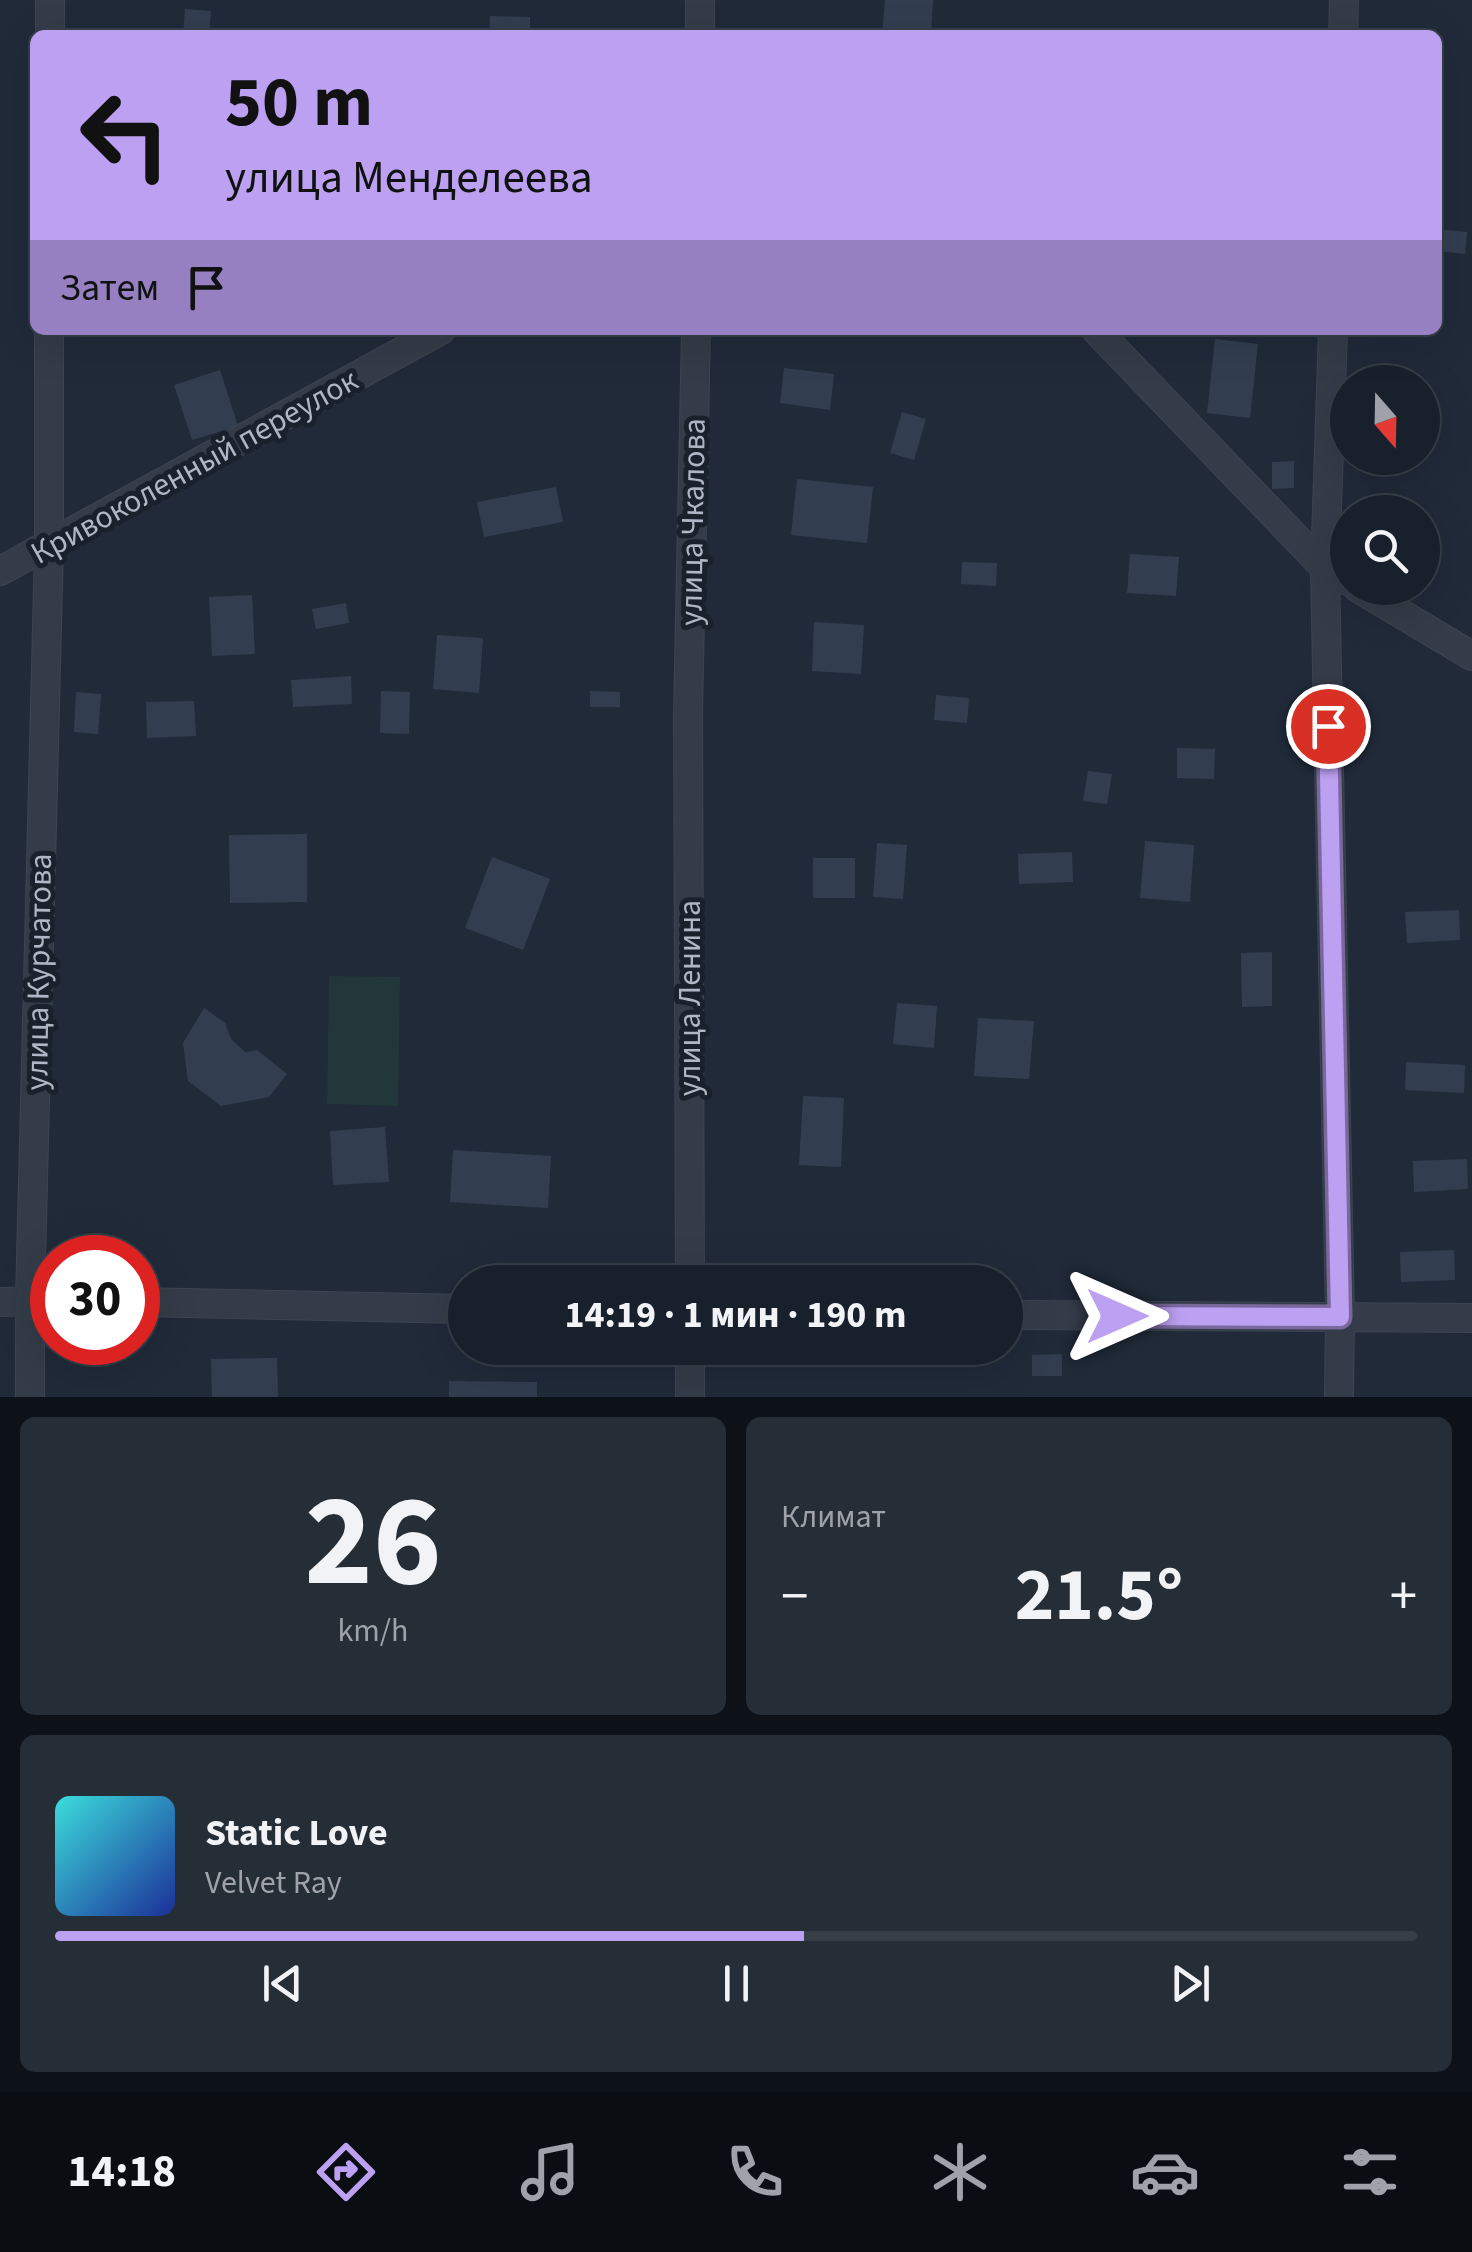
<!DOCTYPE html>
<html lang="ru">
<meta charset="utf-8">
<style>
:root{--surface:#18202b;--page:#252d37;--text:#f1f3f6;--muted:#9fa3a9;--line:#363e47;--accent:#bca0f2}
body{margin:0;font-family:"Source Sans 3",sans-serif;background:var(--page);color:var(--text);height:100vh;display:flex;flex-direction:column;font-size:38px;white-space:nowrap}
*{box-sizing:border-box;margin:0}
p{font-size:32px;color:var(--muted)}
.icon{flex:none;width:55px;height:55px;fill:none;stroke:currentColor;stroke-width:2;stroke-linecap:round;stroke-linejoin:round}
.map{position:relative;height:1397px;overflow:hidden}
.details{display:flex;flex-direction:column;gap:20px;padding:20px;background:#0d1218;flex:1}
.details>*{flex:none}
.guide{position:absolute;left:30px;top:30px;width:1412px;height:305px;border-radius:15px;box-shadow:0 10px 40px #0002,0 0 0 2px var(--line);background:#bca0f2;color:#111;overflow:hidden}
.needle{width:65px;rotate:160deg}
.buttons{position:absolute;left:1330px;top:365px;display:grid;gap:20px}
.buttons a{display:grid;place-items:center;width:110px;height:110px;border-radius:50%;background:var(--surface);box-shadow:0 10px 40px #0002,0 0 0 2px var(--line);font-size:50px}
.speed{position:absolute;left:30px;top:1235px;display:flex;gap:20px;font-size:50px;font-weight:700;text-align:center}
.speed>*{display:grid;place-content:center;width:130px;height:130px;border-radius:50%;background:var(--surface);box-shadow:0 10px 40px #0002,0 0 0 2px var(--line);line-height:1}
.speed .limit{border:15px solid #d22;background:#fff;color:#111}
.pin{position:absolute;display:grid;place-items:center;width:85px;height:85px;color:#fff;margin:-42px;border:5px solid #fff;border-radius:50%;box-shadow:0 2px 10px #0007}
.me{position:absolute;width:110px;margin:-55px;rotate:90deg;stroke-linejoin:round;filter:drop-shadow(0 0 8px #0008)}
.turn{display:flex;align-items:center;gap:35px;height:210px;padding:0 30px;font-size:45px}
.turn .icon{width:130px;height:130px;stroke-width:2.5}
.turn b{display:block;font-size:70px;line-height:85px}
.then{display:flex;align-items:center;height:95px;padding:0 30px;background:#0003;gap:20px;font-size:38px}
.big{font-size:75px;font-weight:700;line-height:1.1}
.details .tile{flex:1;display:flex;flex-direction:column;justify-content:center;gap:15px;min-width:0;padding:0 35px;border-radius:15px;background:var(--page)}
.details .dial{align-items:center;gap:0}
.dial b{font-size:130px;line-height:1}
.song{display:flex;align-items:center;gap:30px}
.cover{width:120px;height:120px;border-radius:15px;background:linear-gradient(135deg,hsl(180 70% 55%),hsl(230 70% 35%))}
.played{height:10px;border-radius:5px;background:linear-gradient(90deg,var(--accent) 55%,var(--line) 55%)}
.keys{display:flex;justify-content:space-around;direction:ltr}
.heat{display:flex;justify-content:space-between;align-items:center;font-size:55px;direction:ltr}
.details .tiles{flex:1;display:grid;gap:20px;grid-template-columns:1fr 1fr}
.tile:last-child{grid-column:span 2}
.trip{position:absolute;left:448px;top:1265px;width:575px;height:100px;border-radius:50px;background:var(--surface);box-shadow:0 10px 40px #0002,0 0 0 2px var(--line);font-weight:700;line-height:100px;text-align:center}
.menu{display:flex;height:160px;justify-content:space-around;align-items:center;background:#0a0d11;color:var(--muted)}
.menu .icon{width:70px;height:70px}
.menu .active{color:var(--accent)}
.menu b{font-size:45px;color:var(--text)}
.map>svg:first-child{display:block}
.green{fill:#22373a}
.building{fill:#323e50}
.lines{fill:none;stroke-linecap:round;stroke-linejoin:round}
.minor-casing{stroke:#3d4552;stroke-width:30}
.minor{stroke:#343c49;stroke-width:28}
.route-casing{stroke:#7a689d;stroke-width:25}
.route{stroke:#bca0f2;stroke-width:18}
.labels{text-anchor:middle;stroke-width:10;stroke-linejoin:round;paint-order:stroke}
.street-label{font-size:32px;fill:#aeb7c5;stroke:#19212d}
</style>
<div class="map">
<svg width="1472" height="1397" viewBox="0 0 1472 1397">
<rect width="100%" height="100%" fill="#202a39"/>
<path class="green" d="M329,976l71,1 -2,129 -71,-2z"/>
<g class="building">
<path d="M885,0h48l-2,35h-49z"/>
<path d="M185,9l26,2 -2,24h-26z"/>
<path d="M490,16l40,1v18h-41z"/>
<path d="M1438,229l29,3 -2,22 -27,-3z"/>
<path d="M1215,339l43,5 -8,74 -43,-5z"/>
<path d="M784,368l50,6 -4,36 -50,-7z"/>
<path d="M220,370l18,56 -46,14 -18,-55z"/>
<path d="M902,412l24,7 -12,41 -24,-7z"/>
<path d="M1294,461v27l-22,1v-27z"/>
<path d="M797,479l76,8 -6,56 -76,-8z"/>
<path d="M556,487l7,35 -79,15 -7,-35z"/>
<path d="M1130,554l49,3 -3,39 -49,-3z"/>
<path d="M962,562l35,1 -1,23 -35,-2z"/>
<path d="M252,595l3,59 -43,2 -3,-59z"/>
<path d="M346,603l3,20 -33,6 -4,-20z"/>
<path d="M814,622l50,3 -3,49 -49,-3z"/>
<path d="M437,635l46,3 -4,55 -46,-4z"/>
<path d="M351,676l1,28 -59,3 -2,-27z"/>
<path d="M381,691l29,1 -1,42 -29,-1z"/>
<path d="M590,691l30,1v15h-30z"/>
<path d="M76,692l25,2 -3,40 -24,-2z"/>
<path d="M936,695l33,3 -2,25 -33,-3z"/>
<path d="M194,701l2,35 -49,2 -1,-36z"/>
<path d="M1177,748l38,1 -1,30 -37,-1z"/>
<path d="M1088,771l24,3 -5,30 -24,-3z"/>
<path d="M307,834v68l-77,1 -1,-68z"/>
<path d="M1145,841l49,4 -4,57 -50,-4z"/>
<path d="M877,843l30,2 -4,54 -30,-2z"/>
<path d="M1072,852l1,30 -54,2 -1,-30z"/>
<path d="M492,857l58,22 -27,71 -58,-22z"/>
<rect x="813" y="858" width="42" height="40"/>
<path d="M1459,910l1,30 -53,3 -2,-31z"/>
<path d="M1272,952v54l-30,1 -1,-54z"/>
<path d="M897,1003l40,3 -3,42 -41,-4z"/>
<path d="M204,1008l21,15 6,16 14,13 12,-2 30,24 -18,23 -48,9 -33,-25 -5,-38z"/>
<path d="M978,1018l56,3 -5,58 -55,-3z"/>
<path d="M1406,1062l59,3 -1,28 -59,-3z"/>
<path d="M803,1096l41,2 -3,69 -42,-2z"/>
<path d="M385,1127l4,55 -56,3 -3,-54z"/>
<path d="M453,1150l98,6 -3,52 -98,-6z"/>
<path d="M1467,1159l1,30 -54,3 -1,-31z"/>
<path d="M1454,1250l1,30 -54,2 -1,-30z"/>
<path d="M1062,1354v22h-30v-21z"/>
<path d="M277,1358l1,39h-66l-1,-38z"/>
<path d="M449,1381l88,1v15h-88z"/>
</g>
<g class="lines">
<defs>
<g id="minor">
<path d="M50,35v-35"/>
<path d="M700,35v-35"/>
<path d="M1343,35l1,-35"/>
<path d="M1096,330l229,238 23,13"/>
<path d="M1333,330l-8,238 15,749 -1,80"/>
<path d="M0,571l441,-241"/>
<path d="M1358,588l114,68"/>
<path d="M690,1282l-2,-569 8,-383"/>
<path d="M0,1302l52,-1"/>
<path d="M138,1302l327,7"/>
<path d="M1005,1315l467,3"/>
<path d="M690,1348v49"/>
<path d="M30,1397v-97l19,-753v-217"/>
</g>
</defs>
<use href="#minor" class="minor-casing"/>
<use href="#minor" class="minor"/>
</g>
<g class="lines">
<defs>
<path id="route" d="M1117,1316l223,1 -12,-591"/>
</defs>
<use href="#route" class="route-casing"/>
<use href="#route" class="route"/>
</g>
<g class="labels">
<g class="street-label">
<text transform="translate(194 466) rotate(-29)" y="11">Кривоколенный переулок</text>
<text transform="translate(692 522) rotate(-89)" y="11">улица Чкалова</text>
<text transform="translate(38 972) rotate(-89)" y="11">улица Курчатова</text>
<text transform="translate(689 998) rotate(-90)" y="11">улица Ленина</text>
</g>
</g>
</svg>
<div class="buttons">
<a><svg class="needle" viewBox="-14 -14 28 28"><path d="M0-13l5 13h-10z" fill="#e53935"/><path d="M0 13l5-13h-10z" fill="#9fa3a9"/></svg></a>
<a><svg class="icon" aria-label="search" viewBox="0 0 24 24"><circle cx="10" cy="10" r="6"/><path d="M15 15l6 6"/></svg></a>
</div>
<div class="speed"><div class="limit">30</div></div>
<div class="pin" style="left:1328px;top:726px;background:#d93025"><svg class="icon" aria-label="arrive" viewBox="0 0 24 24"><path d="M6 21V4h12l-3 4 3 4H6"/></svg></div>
<svg class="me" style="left:1117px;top:1316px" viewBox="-20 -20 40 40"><path d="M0-17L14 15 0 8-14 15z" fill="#bca0f2" stroke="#fff" stroke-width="4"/></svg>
<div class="trip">14:19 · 1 мин · 190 m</div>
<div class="guide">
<div class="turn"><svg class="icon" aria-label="left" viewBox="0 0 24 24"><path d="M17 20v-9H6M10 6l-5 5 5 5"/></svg><div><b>50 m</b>улица Менделеева</div></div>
<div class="then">Затем<svg class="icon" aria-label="arrive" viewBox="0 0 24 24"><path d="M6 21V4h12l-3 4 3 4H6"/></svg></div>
</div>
</div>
<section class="details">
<div class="tiles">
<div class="tile dial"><b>26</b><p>km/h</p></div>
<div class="tile"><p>Климат</p>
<div class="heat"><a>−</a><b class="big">21.5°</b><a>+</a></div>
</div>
<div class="tile">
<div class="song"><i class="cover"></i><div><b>Static Love</b><p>Velvet Ray</p></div></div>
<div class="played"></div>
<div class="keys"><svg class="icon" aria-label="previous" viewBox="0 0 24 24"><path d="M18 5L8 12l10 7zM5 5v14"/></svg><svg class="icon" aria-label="pause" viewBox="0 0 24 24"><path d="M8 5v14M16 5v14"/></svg><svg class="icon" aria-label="next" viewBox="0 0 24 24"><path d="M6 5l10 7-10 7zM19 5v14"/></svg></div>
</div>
</div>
</section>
<nav class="menu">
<b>14:18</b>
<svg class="icon active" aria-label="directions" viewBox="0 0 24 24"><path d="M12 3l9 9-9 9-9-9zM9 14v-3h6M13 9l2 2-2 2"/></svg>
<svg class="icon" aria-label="music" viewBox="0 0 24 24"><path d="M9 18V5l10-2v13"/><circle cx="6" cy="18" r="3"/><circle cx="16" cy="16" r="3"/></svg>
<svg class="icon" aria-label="phone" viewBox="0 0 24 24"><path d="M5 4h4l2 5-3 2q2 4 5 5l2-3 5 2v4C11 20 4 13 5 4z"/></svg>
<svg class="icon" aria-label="climate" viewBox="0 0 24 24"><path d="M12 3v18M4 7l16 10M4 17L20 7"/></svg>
<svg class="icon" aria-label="car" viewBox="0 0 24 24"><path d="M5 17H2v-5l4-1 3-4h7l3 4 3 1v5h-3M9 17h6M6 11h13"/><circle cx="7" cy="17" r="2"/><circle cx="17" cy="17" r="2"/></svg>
<svg class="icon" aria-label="filters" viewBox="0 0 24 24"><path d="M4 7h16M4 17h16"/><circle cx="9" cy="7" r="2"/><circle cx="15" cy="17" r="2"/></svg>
</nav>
